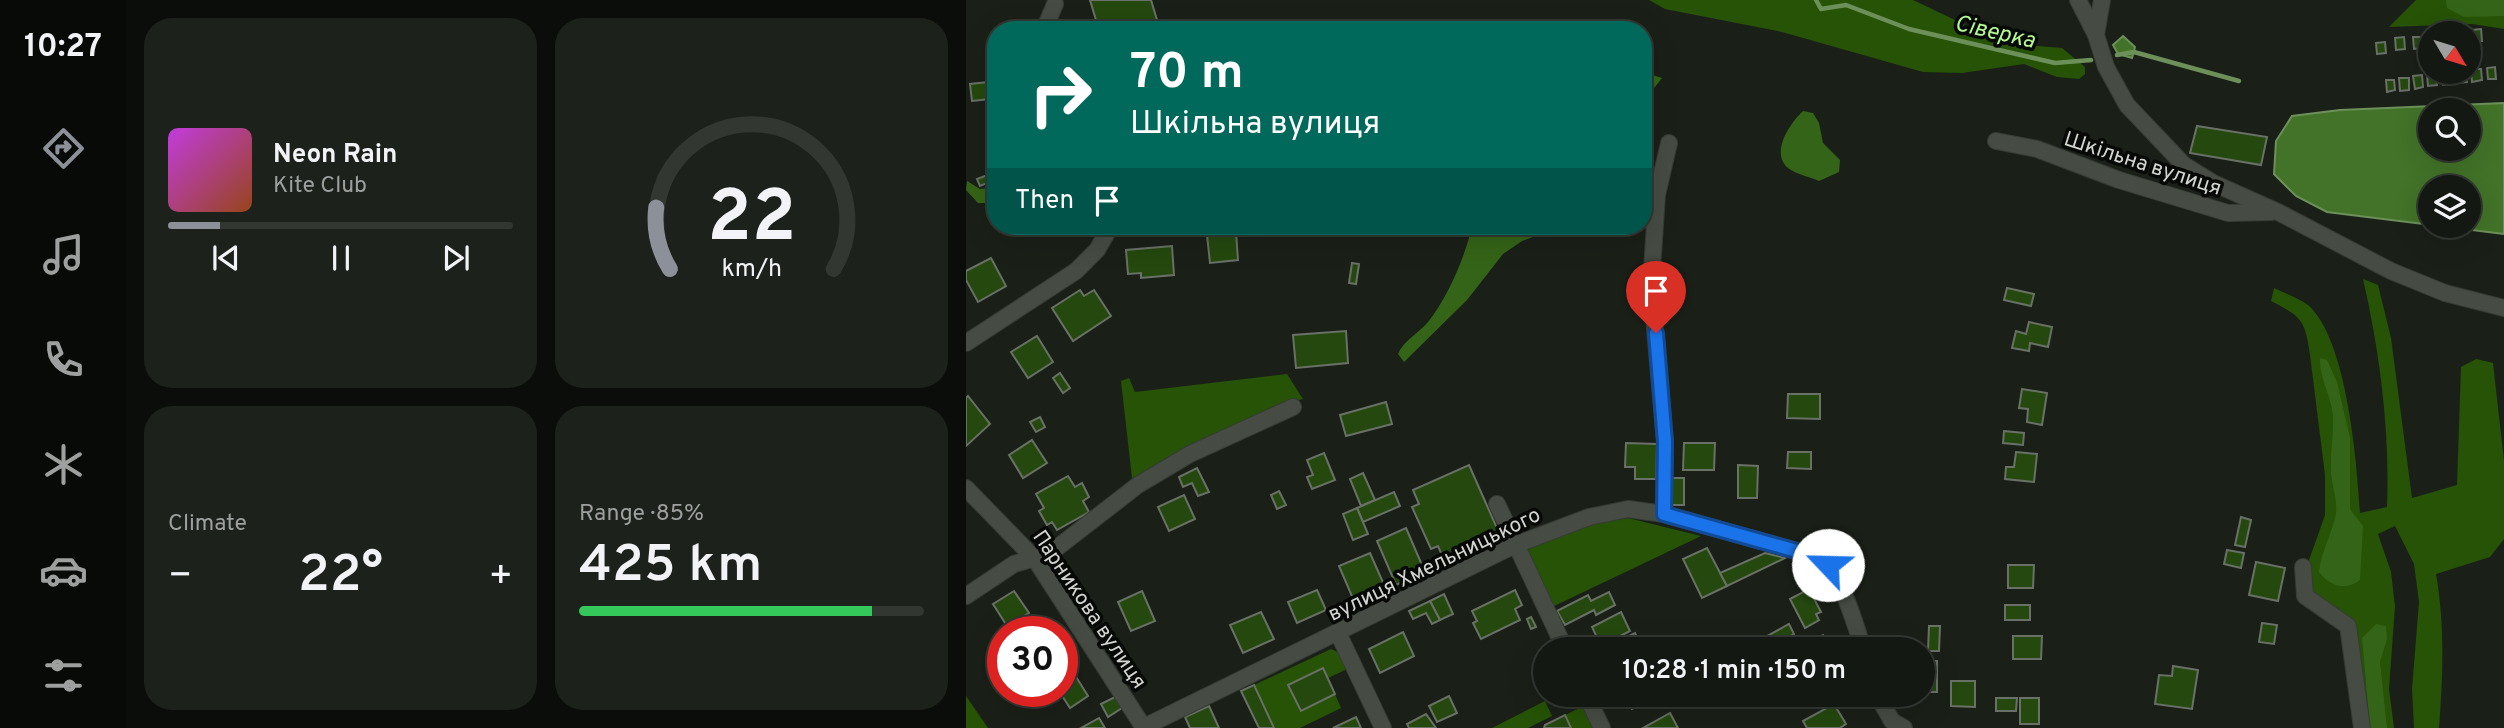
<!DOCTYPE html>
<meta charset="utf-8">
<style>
:root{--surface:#141812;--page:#1d211b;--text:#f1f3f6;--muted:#9da09f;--line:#333732;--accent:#8c9099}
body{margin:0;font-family:Overpass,sans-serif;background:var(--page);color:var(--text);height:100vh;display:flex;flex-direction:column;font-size:26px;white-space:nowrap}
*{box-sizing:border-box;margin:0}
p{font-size:23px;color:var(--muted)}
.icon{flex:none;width:38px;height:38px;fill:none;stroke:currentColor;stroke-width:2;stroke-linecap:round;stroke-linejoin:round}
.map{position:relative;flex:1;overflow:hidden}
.panel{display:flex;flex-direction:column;gap:18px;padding:18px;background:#0b0d0a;width:840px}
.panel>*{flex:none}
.top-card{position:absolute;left:21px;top:21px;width:665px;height:214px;border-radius:28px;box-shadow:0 7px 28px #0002,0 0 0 2px var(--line);background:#00695c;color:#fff;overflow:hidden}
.needle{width:46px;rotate:128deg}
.tools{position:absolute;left:1452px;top:21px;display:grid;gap:14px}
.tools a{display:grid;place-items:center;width:63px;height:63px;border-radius:50%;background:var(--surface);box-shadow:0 7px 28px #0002,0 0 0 2px var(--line);font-size:35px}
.speed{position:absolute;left:21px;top:616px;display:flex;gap:14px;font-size:35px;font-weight:700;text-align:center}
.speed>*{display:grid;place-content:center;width:91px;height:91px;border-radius:50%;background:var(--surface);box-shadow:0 7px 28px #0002,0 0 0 2px var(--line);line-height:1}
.speed .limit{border:10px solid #d22;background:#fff;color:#111}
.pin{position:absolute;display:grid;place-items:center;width:60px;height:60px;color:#fff;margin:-72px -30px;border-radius:50% 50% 50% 0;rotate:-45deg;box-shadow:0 0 7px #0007}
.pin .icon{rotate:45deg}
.me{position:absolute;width:77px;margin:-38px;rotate:294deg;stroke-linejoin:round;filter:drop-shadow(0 0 5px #0008)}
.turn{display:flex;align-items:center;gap:24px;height:147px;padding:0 28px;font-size:32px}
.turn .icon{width:91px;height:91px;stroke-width:2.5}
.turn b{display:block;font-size:49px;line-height:60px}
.then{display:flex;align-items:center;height:66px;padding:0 28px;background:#0003;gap:14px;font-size:26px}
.big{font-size:52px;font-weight:600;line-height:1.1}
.panel .widget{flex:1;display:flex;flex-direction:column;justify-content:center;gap:10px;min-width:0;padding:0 24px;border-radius:28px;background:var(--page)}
.panel .dial{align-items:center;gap:0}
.dial svg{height:182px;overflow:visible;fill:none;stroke:var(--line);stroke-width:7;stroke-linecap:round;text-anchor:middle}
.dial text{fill:var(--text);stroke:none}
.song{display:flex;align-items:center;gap:21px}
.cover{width:84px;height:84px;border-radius:10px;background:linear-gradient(135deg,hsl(290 70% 55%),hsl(20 70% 35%))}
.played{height:7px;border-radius:4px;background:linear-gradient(90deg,var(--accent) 15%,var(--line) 15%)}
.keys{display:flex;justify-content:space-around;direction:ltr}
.heat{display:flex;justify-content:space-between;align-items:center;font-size:38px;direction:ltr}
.charge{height:10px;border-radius:5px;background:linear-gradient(90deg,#34c759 85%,var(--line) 0)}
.panel .tiles{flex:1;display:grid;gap:18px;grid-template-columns:repeat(2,1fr)}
.trip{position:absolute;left:567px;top:637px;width:402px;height:70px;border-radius:35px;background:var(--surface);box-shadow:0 7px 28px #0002,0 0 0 2px var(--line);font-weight:600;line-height:70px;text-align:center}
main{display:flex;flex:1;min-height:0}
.menu{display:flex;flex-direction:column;width:126px;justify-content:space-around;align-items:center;background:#080a07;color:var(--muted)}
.menu .icon{width:49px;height:49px}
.menu .selected{color:var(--accent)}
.menu b{font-size:32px;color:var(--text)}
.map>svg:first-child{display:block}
.green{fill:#265305}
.forest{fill:#346417}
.water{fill:#427328;stroke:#6d905a;stroke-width:2;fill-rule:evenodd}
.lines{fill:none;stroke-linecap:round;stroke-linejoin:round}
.stream{stroke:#6d905a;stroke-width:4.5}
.building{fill:#24480e;stroke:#697066;stroke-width:2}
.minor-casing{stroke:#363b35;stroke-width:18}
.minor{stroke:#464c43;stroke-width:16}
.route-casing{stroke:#114b97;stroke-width:18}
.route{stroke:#1a73e8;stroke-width:12}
.labels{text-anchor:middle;stroke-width:7;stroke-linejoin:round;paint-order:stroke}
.street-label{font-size:21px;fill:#d2d5d0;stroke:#070906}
.water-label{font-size:23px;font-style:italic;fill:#b4f994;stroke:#070906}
</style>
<main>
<nav class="menu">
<b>10:27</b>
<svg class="icon selected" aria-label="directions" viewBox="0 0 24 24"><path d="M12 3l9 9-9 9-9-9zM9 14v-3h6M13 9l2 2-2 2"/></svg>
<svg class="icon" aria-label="music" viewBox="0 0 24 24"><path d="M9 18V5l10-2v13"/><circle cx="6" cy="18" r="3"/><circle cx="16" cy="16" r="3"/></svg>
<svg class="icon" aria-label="phone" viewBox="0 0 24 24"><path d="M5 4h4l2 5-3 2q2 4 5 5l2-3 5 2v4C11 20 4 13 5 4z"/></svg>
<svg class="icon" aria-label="climate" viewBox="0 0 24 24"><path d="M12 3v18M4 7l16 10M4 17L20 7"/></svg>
<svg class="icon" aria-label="car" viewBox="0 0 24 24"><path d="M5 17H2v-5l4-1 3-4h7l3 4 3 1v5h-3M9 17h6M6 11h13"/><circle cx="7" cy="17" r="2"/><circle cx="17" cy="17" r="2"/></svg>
<svg class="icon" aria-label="filters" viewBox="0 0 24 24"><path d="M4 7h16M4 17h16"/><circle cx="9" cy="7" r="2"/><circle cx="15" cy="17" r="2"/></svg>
</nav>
<section class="panel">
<div class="tiles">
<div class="widget">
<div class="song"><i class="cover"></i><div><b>Neon Rain</b><p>Kite Club</p></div></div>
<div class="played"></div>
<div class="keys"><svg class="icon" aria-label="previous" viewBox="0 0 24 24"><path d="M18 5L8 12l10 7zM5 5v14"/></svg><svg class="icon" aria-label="pause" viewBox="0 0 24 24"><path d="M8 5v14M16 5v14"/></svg><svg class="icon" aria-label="next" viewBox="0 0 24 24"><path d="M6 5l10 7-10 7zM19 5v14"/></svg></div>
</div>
<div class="widget dial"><svg viewBox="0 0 100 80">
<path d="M14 69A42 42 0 1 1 86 69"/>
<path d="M14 69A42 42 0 0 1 8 42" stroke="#8c9099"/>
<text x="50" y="56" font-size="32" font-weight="700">22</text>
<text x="50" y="72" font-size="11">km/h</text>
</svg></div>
<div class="widget"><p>Climate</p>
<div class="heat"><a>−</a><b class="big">22°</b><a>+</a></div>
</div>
<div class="widget"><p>Range · 85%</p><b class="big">425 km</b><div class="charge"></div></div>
</div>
</section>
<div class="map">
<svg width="1538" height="728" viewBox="0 0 1538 728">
<rect width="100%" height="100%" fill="#1a2018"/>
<g class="green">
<path d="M683,0h264l61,29 24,6 18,9 46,4 23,19v7l-6,5 -22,-2 -33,-13 -62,9 -39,-1 -141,-40 -117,-23z"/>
<path d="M1450,0h88v29l-32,-5 -83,3z"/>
<path d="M1397,279l15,6 13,53 21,160 45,-13 4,-118 15,-8 17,4 11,98v78l-14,18 -54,17c9,51 7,102 3,154h-25l-2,-39 7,-87 -5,-38 -19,-38 -17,8 13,38 4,34 -6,83 5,39h-28l-11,-95 -45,-40 -2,-30 17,-48v-40l-15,-120c-5,-35 -8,-38 -39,-54l3,-13c10,5 25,10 34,17 39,34 49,158 52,208l27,-6c3,-76 -7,-154 -24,-228z"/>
<path d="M321,374l16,25 -12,3 -163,88 4,-12 -11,-97 8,-3 6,14z"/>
<path d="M662,518l73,18 -149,71 -25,-54 3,-7 60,-22z"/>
<path d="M365,649l9,4 7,16 -19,9 -5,-10 -35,17 13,26 34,-17 6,14 -41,20h-26l-20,-43z"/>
<path d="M0,696l22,32h-22z"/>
<path d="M579,701l7,15 -24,12h-36z"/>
<path d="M618,706l10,22h-23l-6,-13z"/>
</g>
<g class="forest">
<path d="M1480,0h58v16l-40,1 -17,-9z"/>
<path d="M686,75l10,3 -19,24v-24z"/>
<path d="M837,111l10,2 6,10 4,20 17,17 -1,12 -20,9c-9,-4 -20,-6 -28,-11 -23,-14 -2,-46 12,-59z"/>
<path d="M1,181l13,8 16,-2v10l-8,6h-10l-12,-13z"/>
<path d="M506,226h90l-40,15 -19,13 -36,46 -63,62 -6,-8c6,-14 20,-20 30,-32 20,-25 37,-65 44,-96z"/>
<path d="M1354,358l7,2 10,22 13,56v71l13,17 -3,54c-15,12 -31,5 -41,-8 2,-21 13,-38 17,-58 2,-15 -5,-29 -5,-44 -1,-17 3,-36 2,-54 -2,-22 -14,-37 -13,-58z"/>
<path d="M1410,624l10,2 1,13 -7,23 7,66h-17l-8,-90z"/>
</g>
<g class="water">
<path d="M1157,36l12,11 -3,11 -14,-4 -5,-9z"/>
<path d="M1538,103v131l-177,-22 -31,-16 -22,-22 2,-33 16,-25 48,-6zM1465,110h38v39h-38zM1465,187h38v39h-38z"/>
</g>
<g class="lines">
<g class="stream">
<path d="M850,0l5,9 25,-4 63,24 146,34 36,-3"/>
<path d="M1151,55l17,-3 105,29"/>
</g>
</g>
<g class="building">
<path d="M124,0h61l9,30h-61z"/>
<path d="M248,23l1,7h-35v-1z"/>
<path d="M1515,29l1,12 -9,1 -1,-12z"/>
<path d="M1438,37l1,12 -9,1 -1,-12z"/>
<path d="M1447,37h9v11l-8,1z"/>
<path d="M1419,42l1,11 -9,1 -1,-11z"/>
<path d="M1529,67l1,12h-8l-1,-11z"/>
<path d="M1505,69h10l1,11 -10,2z"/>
<path d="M1490,72h10l1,10 -10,1z"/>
<path d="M1476,73h9l1,11 -9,1z"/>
<path d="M1461,74h9l1,11 -9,1z"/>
<path d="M1456,75l1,12 -8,2 -2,-13z"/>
<path d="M1433,78h10v12l-9,1z"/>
<path d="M1420,80h8l1,10 -8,2z"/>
<path d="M22,82l2,17 -18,2 -2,-17z"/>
<path d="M20,107h10v10l-9,1z"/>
<path d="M1231,126l70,11 -6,28 -71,-12z"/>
<path d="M24,174l2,7 -12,5 -3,-7z"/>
<path d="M270,232l2,28 -28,3 -3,-28z"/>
<path d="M206,246l2,29 -33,3v-5l-13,1 -2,-24z"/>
<path d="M25,258l15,28 -28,16 -12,-22v-9z"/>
<path d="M386,263l7,1 -3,20 -7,-1z"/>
<path d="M1041,288l27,6 -3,12 -27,-6z"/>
<path d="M114,290l4,6 10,-6 17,26 -38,25 -21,-33z"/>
<path d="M1063,322l23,5 -4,20 -18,-4 -1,8 -17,-3 4,-17 10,3z"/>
<path d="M380,331l2,32 -52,5 -3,-33z"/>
<path d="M71,336l16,26 -25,16 -17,-26z"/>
<path d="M94,373l10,15 -7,5 -10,-15z"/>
<path d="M1056,389l25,4 -5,32 -15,-3 1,-13 -9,-1z"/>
<path d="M822,394h32v25l-33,-1z"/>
<path d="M2,396l22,28 -24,22v-48z"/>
<path d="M420,402l6,22 -46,12 -6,-21z"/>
<path d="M74,417l5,10 -9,5 -6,-10z"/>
<path d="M1038,431l20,2 -1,12 -20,-2z"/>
<path d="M66,440l15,23 -24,15 -14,-23z"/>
<path d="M660,443l31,1 -1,35h-21v-12h-10z"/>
<path d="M718,443h31l-1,27h-31z"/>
<path d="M822,452h23v17l-24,-1z"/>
<path d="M1050,452l21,2 -3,28 -29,-3 1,-12h8z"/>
<path d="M358,453l11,27 -23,9 -5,-12 6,-2 -6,-15z"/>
<path d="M503,465l35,79 -56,25 -10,-23 -7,3 -19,-42 7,-3 -6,-14z"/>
<path d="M772,465l20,1 -1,32h-19z"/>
<path d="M231,468l12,24 -11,4 -6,-13 -9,4 -4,-10z"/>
<path d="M397,473l12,27 -14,6 -11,-27z"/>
<path d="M102,476l7,11 7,-4 7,14 -6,4 6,11 -32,18 -5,-8 -5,3 -8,-14 5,-3 -8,-14z"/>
<path d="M706,478h12v27h-13z"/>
<path d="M313,491l7,14 -9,4 -6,-14z"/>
<path d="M428,492l6,14 -37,16 -6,-14z"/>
<path d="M218,495l11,24 -26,12 -11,-24z"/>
<path d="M391,508l11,26 -15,6 -10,-26z"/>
<path d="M1275,517l10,3 -6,27 -10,-2z"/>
<path d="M440,528l19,44 -29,13 -19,-44z"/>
<path d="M741,548l20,38 -25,12 -19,-39z"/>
<path d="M1261,550l17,3 -3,15 -17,-4z"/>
<path d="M404,553l15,34 -31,14 -15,-35z"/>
<path d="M799,553l20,5 -58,28 -7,-13z"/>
<path d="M1290,562l29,6 -7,33 -29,-6z"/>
<path d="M1042,565h26l-1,23h-25z"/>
<path d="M843,589l12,23 -5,2 3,6 -14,8 -15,-29z"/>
<path d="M351,590l9,20 -29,13 -9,-21z"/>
<path d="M549,590l7,15 -7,4 5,11 -39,19 -8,-16 4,-2 -5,-10z"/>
<path d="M48,591l15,22 -22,13 -14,-22z"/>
<path d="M176,591l13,30 -24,10 -13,-29z"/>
<path d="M643,592l6,13 -19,10 -2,-5 -29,15 -8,-14 31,-16 3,6z"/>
<path d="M478,594l9,20 -13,6 -10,-19z"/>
<path d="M464,601l10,19 -8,4 -6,-11 -13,6 -4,-8z"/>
<rect x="1039" y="605" width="25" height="15"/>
<path d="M295,612l13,27 -31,14 -13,-28z"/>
<path d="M655,612l9,19 -29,15 -9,-19z"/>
<path d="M565,617l5,10 -5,2 -4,-10z"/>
<path d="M1296,623l15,2 -3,19 -15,-2z"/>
<path d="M823,624l5,10 -27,15 -5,-10z"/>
<path d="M963,626h11l-1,25h-11z"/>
<path d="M437,632l11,24 -34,17 -11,-24z"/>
<path d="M669,633l7,15 -27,1 -3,-5z"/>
<path d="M857,635l8,14h-35z"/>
<path d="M1047,636h29l-1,23h-28z"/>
<rect x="957" y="661" width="14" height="31"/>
<path d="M1207,666l25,4 -6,39 -37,-5 4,-29 13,1z"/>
<path d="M357,668l12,26 -34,17 -13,-26z"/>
<path d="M107,672l15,24 -18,12 -11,-17h3v-12z"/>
<path d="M985,681h24v26l-24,-1z"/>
<path d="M288,685l20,43h-15l-18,-37z"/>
<path d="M659,695h33l-26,14z"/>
<path d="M483,696l8,17 -20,9 -8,-16z"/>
<path d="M149,697l7,11 -14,9 -7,-13z"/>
<path d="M1030,698h21l-1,13h-20z"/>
<rect x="1054" y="698" width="19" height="26"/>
<path d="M868,704l12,20 -6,4h-33l-4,-7z"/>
<path d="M243,706l10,22h-29l-5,-11z"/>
<path d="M704,713l8,15h-35z"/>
<path d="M460,714l10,14h-27l-2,-4z"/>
<path d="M599,715l6,13h-27l1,-3z"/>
<path d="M390,717l5,11h-28z"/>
<path d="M133,718l6,10h-24z"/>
</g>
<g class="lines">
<defs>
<g id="minor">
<path d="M1112,0l18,35"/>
<path d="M1136,0l-6,35 10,32 21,38 57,60 29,18 65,29 113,59 54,22 59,15"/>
<path d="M78,30l11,-26"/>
<path d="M1030,141l41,8 82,31 109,33 44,-1"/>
<path d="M0,343l110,-72 21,-21 14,-24"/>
<path d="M0,488l69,71 109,169"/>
<path d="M531,504l68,145"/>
<path d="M698,514l1,-72 -14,-158 6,-89 12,-52"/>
<path d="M1337,567l2,29 43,30 14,102"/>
<path d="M0,596l48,-32 35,-10 89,-69 52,-31 103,-47"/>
<path d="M372,633l45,95"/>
<path d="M620,695l16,33"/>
<path d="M911,695l15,26 12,7"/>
<path d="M178,727l371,-182 74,-28 39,-8 36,5 154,43c24,19 36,63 45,92"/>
</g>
</defs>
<use href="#minor" class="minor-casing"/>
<use href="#minor" class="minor"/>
</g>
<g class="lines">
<defs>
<path id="route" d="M690,333l9,109 -1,72 154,43 10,8"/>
</defs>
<use href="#route" class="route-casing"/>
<use href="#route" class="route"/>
</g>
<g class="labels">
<g class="street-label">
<text transform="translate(1177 163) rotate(18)" y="7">Шкільна вулиця</text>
<text transform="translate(468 564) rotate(-26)" y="7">вулиця Хмельницького</text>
<text transform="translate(124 609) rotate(56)" y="7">Парникова вулиця</text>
</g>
<g class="water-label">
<text transform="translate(1029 31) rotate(13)" y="8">Сіверка</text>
</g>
</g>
</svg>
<div class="tools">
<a><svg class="needle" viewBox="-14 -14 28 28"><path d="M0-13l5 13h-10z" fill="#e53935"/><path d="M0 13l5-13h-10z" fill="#9da09f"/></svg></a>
<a><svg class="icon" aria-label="search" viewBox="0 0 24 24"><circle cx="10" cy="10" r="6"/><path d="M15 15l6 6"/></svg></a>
<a><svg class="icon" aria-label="layers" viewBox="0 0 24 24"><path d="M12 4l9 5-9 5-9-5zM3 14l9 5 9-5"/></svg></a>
</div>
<div class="speed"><div class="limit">30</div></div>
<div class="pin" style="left:690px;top:333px;background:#d93025"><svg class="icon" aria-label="arrive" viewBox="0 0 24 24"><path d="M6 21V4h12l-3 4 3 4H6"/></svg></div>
<svg class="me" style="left:862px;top:565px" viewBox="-20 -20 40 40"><circle r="19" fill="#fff"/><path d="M0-13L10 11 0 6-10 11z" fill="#1a73e8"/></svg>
<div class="trip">10:28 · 1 min · 150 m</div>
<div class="top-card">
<div class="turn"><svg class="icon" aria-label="right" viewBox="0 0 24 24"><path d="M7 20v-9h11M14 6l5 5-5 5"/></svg><div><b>70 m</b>Шкільна вулиця</div></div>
<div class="then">Then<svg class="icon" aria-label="arrive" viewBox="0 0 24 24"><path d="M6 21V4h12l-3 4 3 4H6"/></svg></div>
</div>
</div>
</main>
